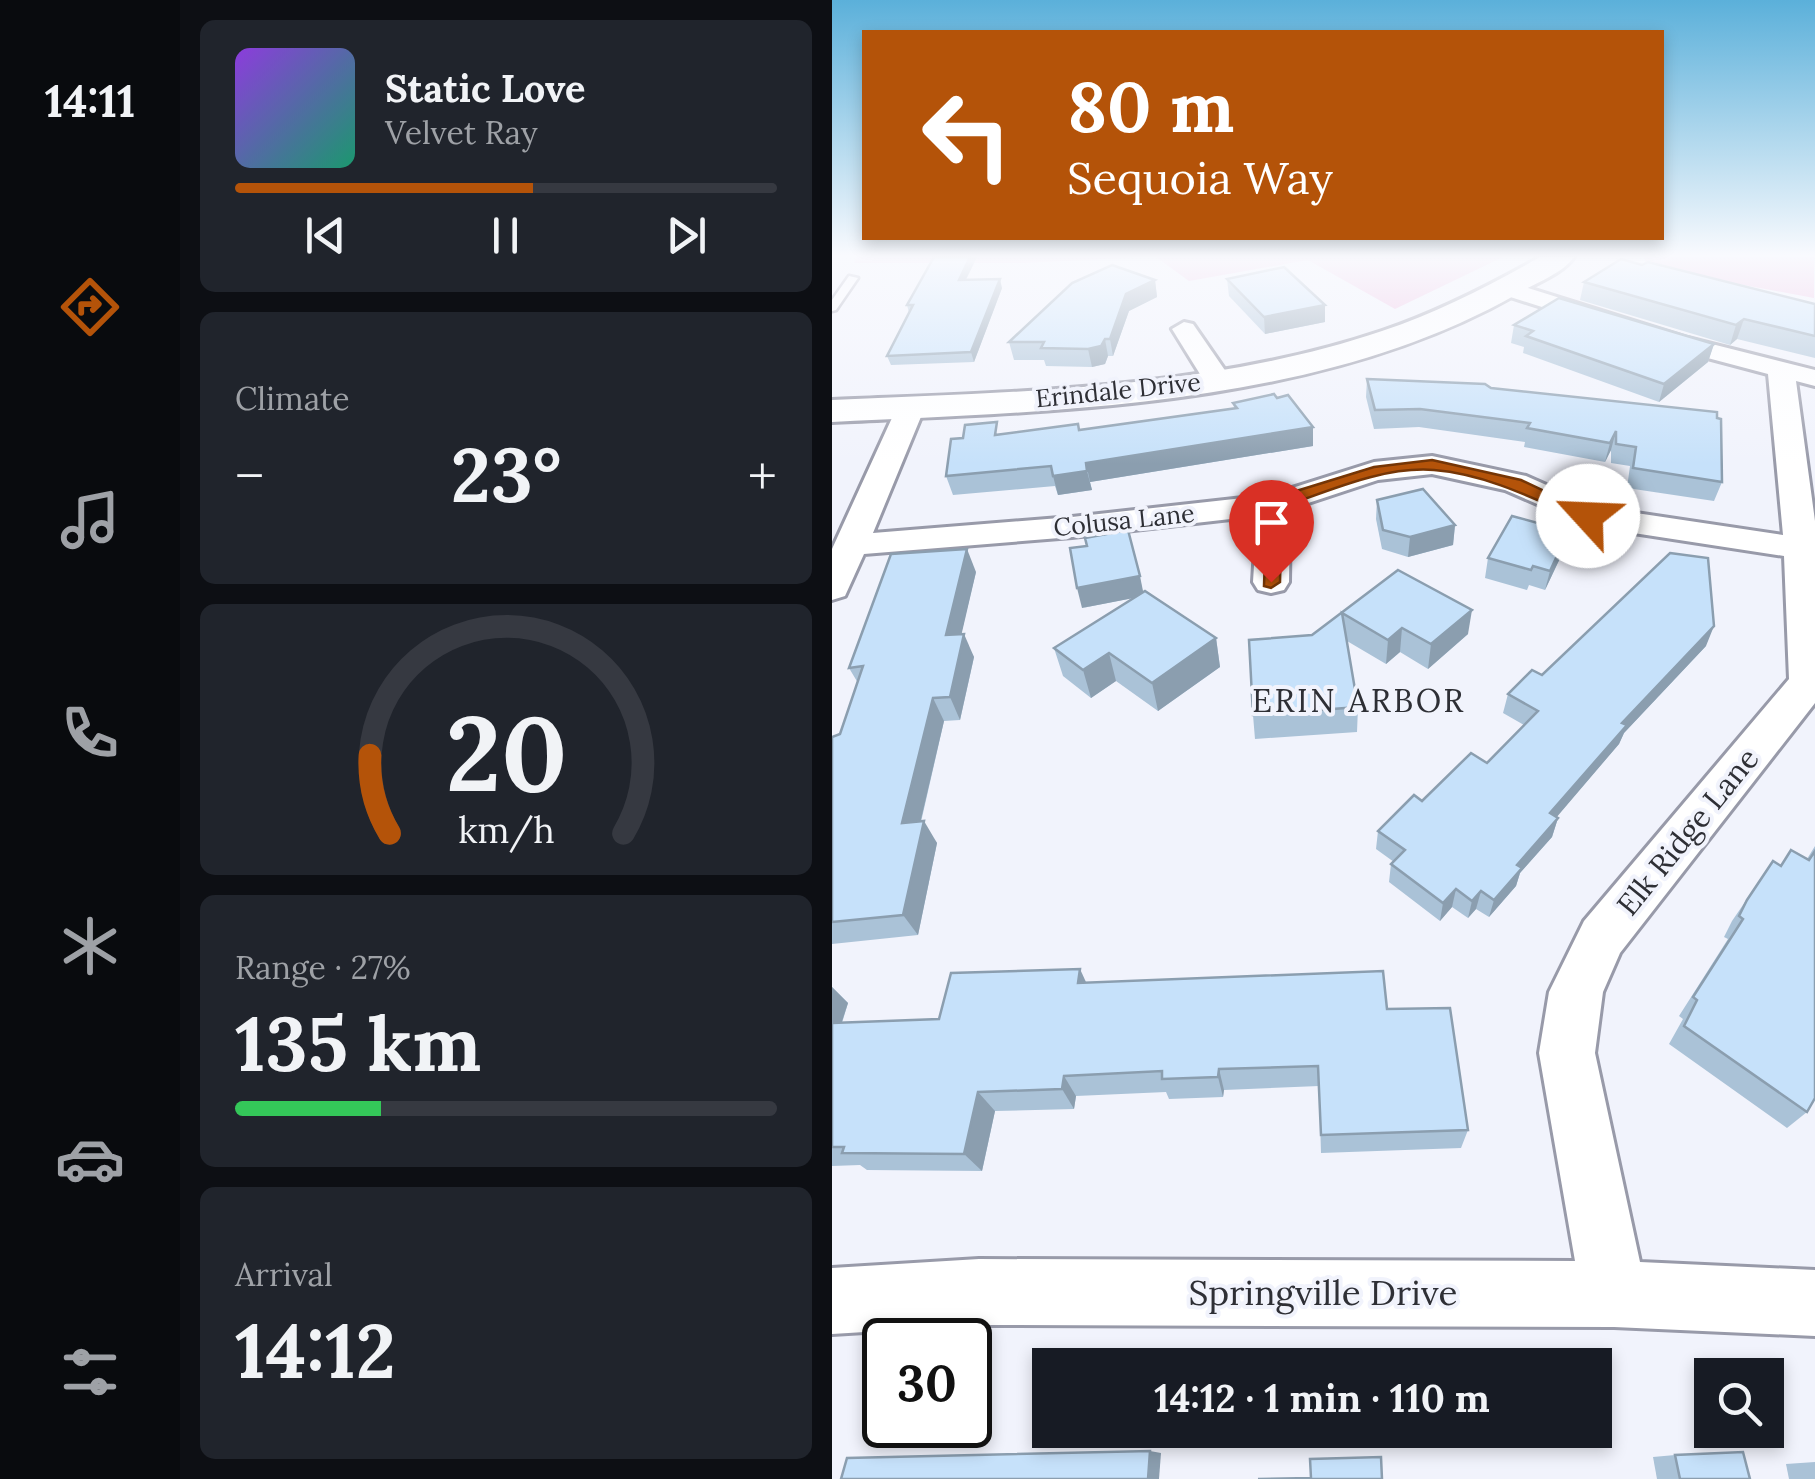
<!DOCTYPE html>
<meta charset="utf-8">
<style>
:root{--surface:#171b24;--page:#20242c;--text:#f1f3f6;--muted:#9ea1a6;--line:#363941;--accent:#b45309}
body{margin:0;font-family:Lora,serif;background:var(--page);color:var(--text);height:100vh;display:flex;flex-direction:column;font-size:38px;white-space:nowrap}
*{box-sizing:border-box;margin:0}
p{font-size:32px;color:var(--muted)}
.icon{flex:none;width:55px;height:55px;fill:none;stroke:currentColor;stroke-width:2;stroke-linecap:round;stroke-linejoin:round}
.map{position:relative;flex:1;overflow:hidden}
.sheet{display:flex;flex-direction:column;gap:20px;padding:20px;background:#0d0f14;width:652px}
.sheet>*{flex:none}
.banner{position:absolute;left:30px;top:30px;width:802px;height:210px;border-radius:0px;box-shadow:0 5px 15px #0003;background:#b45309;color:#fff;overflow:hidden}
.fabs{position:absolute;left:862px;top:1358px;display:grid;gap:20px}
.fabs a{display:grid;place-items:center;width:90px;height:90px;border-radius:0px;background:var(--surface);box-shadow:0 5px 15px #0003;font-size:50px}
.speed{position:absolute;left:30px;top:1318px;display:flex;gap:20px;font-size:50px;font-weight:700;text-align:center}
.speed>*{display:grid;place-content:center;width:130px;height:130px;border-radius:50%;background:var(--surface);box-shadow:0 5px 15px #0003;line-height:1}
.speed .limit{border:5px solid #111;border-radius:15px;background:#fff;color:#111}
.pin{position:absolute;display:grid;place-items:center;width:85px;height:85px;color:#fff;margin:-102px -42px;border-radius:50% 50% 50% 0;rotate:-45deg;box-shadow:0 0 10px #0007}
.pin .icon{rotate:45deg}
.me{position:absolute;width:110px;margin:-55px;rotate:295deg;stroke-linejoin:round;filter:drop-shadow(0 0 8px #0008)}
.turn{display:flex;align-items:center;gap:35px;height:210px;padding:0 40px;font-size:45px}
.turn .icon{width:130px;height:130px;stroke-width:2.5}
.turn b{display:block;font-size:70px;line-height:85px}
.big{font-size:75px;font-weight:700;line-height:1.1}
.sheet .tile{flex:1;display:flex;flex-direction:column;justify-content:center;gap:15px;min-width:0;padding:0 35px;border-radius:15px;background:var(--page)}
.sheet .dial{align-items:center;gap:0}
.dial svg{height:260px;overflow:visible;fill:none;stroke:var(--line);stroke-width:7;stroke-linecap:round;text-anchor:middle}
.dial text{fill:var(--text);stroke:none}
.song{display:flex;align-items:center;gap:30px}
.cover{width:120px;height:120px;border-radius:15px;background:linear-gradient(135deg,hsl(270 70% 55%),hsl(160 70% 35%))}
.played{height:10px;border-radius:5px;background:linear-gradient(90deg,var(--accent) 55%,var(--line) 55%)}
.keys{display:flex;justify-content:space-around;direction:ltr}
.heat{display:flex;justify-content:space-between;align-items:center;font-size:55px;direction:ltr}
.charge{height:15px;border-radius:8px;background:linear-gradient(90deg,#34c759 27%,var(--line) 0)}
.trip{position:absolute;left:200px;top:1348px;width:580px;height:100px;border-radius:0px;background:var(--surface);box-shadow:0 5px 15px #0003;font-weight:700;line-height:100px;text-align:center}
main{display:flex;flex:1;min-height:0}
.tabs{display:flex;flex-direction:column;width:180px;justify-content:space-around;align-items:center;background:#090b0e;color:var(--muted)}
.tabs .icon{width:70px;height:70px}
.tabs .active{color:var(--accent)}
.tabs b{font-size:45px;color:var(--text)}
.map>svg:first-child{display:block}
.green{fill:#efb8dd}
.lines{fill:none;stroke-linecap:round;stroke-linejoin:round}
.service-casing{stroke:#989aa9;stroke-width:5}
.minor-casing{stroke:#989aa9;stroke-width:6}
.tertiary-casing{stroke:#989aa9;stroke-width:6}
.service{fill:#fff;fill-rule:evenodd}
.minor{fill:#fff;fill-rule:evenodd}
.tertiary{fill:#fff;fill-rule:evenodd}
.wall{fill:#aac2d7}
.shaded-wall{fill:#8b9eaf}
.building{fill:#c6e1fa;stroke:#8b9eaf;stroke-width:2.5}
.route{fill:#b45309;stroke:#753606;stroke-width:2.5}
.labels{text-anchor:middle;stroke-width:8;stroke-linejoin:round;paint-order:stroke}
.far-street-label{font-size:25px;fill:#2e2f35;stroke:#f1f3fc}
.street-label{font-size:30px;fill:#2e2f35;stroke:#f1f3fc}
.neighbourhood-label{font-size:32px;letter-spacing:2.5px;fill:#2e2f35;stroke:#f1f3fc}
.near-street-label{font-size:35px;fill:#2e2f35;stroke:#f1f3fc}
</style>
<main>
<nav class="tabs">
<b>14:11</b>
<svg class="icon active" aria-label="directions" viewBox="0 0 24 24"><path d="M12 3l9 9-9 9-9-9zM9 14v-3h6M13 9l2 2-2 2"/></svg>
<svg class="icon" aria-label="music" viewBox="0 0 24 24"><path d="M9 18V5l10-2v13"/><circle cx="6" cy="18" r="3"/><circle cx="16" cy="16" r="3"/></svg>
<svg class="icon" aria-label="phone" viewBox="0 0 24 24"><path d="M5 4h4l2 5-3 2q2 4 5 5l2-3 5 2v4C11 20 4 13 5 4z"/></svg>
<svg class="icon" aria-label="climate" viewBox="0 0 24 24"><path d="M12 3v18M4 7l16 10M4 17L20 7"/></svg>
<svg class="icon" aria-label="car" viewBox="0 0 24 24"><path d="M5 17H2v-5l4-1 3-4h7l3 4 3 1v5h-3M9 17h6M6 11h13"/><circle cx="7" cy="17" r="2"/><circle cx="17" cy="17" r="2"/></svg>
<svg class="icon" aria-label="filters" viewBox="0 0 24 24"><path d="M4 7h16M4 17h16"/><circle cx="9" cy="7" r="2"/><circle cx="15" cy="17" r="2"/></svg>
</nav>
<section class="sheet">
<div class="tile">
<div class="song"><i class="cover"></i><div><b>Static Love</b><p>Velvet Ray</p></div></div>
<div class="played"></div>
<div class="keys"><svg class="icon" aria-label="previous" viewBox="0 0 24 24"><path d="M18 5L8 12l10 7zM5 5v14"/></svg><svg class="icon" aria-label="pause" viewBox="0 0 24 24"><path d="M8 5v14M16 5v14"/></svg><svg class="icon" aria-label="next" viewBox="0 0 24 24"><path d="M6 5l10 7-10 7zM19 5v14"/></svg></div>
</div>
<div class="tile"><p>Climate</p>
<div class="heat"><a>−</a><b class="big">23°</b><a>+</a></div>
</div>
<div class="tile dial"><svg viewBox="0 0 100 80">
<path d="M14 69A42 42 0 1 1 86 69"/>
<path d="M14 69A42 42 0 0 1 8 45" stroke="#b45309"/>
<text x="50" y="56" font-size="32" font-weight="700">20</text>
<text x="50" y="72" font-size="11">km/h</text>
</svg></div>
<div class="tile"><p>Range · 27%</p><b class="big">135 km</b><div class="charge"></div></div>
<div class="tile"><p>Arrival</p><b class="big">14:12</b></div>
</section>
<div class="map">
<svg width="983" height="1479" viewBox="0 0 983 1479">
<rect width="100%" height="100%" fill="#f1f3fc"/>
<g class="green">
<path d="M24,257h288l-119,6h-171z"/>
<path d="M324,257h347l-108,52 -87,-49 -119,21z"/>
<path d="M812,257h170v41l-167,-31z"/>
</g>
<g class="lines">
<defs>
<path id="service" d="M17,276l9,2 -22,32 -4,1v-11z"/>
<g id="minor">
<path d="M677,282l179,56 127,32v16l-19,-5 19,140v182l-195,250 -17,39 -8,61 45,209 175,8v66l-201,-9 -635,-2 -147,9v-66l147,-9 596,2 -36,-208 10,-61 35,-71 205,-242 -5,-123 -196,-30 -83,-36 -73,-16 -54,6 -88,29 -1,73 -5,8 -13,3 -13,-3 -5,-8 4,-66 -185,21 -208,17 -19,42 -13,4v-51l65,-142 4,-6h20l4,6 -52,126 199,-16 198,-22 104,-33 58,-6 94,20 70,31 187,28 -15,-161 -98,-26 -169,-54 -4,-5z"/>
<path d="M352,322l9,2 38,55 -4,6h-20l-4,-6 -31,-50z"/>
</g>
<path id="tertiary" d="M708,257h34c-12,17 -39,26 -57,37 -199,114 -462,117 -685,128v-22c183,-8 375,-10 550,-69 56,-19 107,-45 158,-74z"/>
</defs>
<use href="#service" class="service-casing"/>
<use href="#minor" class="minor-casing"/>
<use href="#tertiary" class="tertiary-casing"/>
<use href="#service" class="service"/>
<use href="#minor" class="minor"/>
<use href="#tertiary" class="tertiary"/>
</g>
<g class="wall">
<path d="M102,257h43l-11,23 36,8 -28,74 -83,3 -4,-9 22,-43 -2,-8z"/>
<path d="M810,265l173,39v54l-78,-19 -7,6 -150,-45 4,-18z"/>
<path d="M395,279l98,26v17l-60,12 -36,-38z"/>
<path d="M323,280l2,17 -28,14 -16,45h-5l-3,8 -13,3 -46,-1 -2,-6h-30l-5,-18z"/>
<path d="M682,325l200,19 -6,18 -49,40 -136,-49 1,-6 -13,-4z"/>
<path d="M535,379l124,9 226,24 5,70 -8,19 -87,-13 3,-22 -19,-3v-13l-6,12 -81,-15 1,-5 -106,-15 -45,2 -8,-32z"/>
<path d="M445,398l36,29v19l-223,36 2,8 -34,5 -3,-9 -102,9 -7,-19 133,-46 155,-22 -1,-5z"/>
<path d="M545,500l78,25 -2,20 -45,12 -26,-8 -6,-30z"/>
<path d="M713,525l-2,6 19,23 -17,36 -16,-5 -2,5 -42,-12 3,-20z"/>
<path d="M566,570l70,64 -40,35 -28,-17 -14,12 -39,-23 11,66 -1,25 -102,7 -2,-24 59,-80z"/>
<path d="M144,572l-15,62 13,23 -14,63 -16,1 -23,101 16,21 -19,92 -86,9v-207l8,-3 18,-51 -9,-15z"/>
<path d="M311,592l73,46 4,29 -62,44 -42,-30 -25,17 -28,-22 -9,-28 79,-50 -51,10z"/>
<path d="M874,646l-82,87 -5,11 -63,73 2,1 -6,19 -32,36 -4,13 -27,31 -13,-8 -8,9 -16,-11 -12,14 -51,-39 2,-18 3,-2 -18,-13 2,-18 44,-30 65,-38 37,-38 -21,-12 5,-19 34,-19z"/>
<path d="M983,846v252l-8,14 -20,16 -118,-84 14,-25 -4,-3 49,-77 -4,-2 8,-16 41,-60 7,5 11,-16 16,9z"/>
<path d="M254,982l301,27 81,121 -7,18 -140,5 -2,-67 -95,4 -1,7 -54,2 -3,-7 -90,4 -2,13 -79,2 -13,60 -115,-1 -7,-5 -28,1v-179l16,16 -6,20 97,-4z"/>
<path d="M843,1455l75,24h-93l-4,-22z"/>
<path d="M983,1462v17h-26l-3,-15z"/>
</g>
<g class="shaded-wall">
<path d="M138,257h7l-16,32 -2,-9z"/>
<path d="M168,279l2,9 -28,74 -3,-10z"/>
<path d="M323,280l2,17 -28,14 -16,45 -3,-17 16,-45z"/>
<path d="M493,305v17l-60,12 -1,-17z"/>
<path d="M912,319l-7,20 -7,6 6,-20z"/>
<path d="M273,339l3,17 -3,8 -13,3 -4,-18z"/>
<path d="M882,344l-6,18 -49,40 5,-18z"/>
<path d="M481,427v19l-223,36 -4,-19z"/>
<path d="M784,431l-5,19 -6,12 5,-19z"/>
<path d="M255,471l5,19 -34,5 -5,-19z"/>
<path d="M623,525l-2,20 -45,12 2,-20z"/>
<path d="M735,534l-5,20 -17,36 5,-19z"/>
<path d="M135,549l9,23 -20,86 -10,-23z"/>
<path d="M308,576l4,20 -62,12 -5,-20z"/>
<path d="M640,610l-4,24 -40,35 3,-25z"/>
<path d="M882,626l-8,20 -82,87 -5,11 -75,88 6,-19 72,-90z"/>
<path d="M570,628l-2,24 -14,12 2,-24z"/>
<path d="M132,634l10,23 -14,63 -10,-23z"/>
<path d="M384,638l4,29 -62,44 -6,-28z"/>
<path d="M277,653l7,28 -25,17 -8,-28z"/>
<path d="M101,698l11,23 -29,124 -13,-22z"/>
<path d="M726,818l-6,19 -32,36 -4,13 -27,31 5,-17 23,-35z"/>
<path d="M92,821l13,22 -19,92 -15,-20z"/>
<path d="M624,889l-4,18 -12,14 3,-18z"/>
<path d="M649,891l-5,18 -8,9 4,-17z"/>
<path d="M248,969l11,24 -13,-10z"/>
<path d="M0,987l16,16 -14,43 -2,-2z"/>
<path d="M387,1069l5,21 -1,7 -5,-20z"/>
<path d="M232,1076l12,20 -2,13 -12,-20z"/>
<path d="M146,1092l17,19 -13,60 -18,-17z"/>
<path d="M318,1451l11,2 -2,26h-11z"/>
</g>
<g class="building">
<path d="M102,257h36l-11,23 41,-1 -29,73 -84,4 26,-51h-6z"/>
<path d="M789,259l21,6 6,-3 167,42v32l-71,-17 -8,6 -152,-43z"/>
<path d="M280,265l43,15 -29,14 -16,45h-5l-4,7 -13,3 -47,-1 3,-6h-35l63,-59z"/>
<path d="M452,267l41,38 -61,12 -37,-38z"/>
<path d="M727,298l155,46 -50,40 -138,-48 7,-5 -19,-6z"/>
<path d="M535,379l118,5 6,4 226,24v6l4,1 1,63 -89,-14 3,-21 -20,-3v-13l-6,12 -83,-15 3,-5 -110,-14 -45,1z"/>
<path d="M442,394l3,4 11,-3 25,32 -227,36 1,8 -34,5 -2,-10 -105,10 5,-37 12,-1 2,-13 32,-3 -2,13 83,-11 1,6 158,-22 -4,-5z"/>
<path d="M591,489l32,36 -45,12 -27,-7 -6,-30z"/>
<path d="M680,516l33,9 -5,6 27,3 -17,37 -17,-5 -2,4 -43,-12z"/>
<path d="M296,530l12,46 -63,12 -7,-40 17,-2 -2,-8z"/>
<path d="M135,549l-21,86 18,-1 -14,63 -17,1 -31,125 22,-2 -21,94 -71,7v-185l8,-3 23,-68 -14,2 42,-114z"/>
<path d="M838,553l38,5 6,68 -92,97 5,2 -77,88 8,5 -41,47 5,3 -28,32 -13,-9 -9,10 -16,-12 -13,14 -52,-39 14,-14 -27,-19 36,-36 8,6 49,-48 16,10 51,-52 -30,-17 24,-24 10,5z"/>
<path d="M566,570l74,40 -41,34 -29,-16 -14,12 -46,-27 16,94 -105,8 -4,-75 63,-5z"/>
<path d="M313,591l71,47 -64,45 -43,-30 -26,17 -29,-22z"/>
<path d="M959,850l18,10 6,-9v247l-8,14 -123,-86 13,-26 -4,-3 50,-78 -4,-3 8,-16 26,-39 8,5z"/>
<path d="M248,969l-2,14 305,-12 4,38 63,-1 18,122 -147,5 -3,-69 -99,3 -1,8 -56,2v-8l-98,5 -2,13 -84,3 -14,62 -122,-1 2,-6h-12v-124l107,-4 12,-46z"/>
<path d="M318,1451l-2,28h-307l6,-21z"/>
<path d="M911,1452l7,27h-70l-5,-24z"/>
<path d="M549,1457l1,22h-124l53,-1 -1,-19z"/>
</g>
<linearGradient id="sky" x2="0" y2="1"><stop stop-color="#5bb0da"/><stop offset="0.55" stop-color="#f9fafe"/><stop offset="1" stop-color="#f9fafe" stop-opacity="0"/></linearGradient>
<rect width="983" height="464" fill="url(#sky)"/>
<path class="route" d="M600,460l89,20 76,36 -9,6 -6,-2c-47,-21 -96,-46 -148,-50 -51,-4 -105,21 -152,37l-2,75 -9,6 -7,-2 3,-86 107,-33z"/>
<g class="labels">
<g class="far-street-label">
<text transform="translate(286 390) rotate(-6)" y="9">Erindale Drive</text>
<text transform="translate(292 520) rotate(-6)" y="9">Colusa Lane</text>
</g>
<g class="street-label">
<text transform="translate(856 832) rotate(-51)" y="10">Elk Ridge Lane</text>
</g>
<g class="neighbourhood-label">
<text x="527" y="712">ERIN ARBOR</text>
</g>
<g class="near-street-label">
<text x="491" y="1305">Springville Drive</text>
</g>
</g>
</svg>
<div class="fabs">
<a><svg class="icon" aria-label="search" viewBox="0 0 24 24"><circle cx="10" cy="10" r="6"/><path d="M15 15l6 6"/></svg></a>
</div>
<div class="speed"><div class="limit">30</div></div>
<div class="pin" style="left:439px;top:582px;background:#d93025"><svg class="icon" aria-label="arrive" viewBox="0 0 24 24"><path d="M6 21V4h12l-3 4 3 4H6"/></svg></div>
<svg class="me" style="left:756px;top:516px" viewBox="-20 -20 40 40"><circle r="19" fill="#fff"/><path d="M0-13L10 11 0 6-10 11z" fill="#b45309"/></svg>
<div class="trip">14:12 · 1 min · 110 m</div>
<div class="banner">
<div class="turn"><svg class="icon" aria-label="left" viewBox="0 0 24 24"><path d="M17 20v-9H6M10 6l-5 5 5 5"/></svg><div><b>80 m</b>Sequoia Way</div></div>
</div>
</div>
</main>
